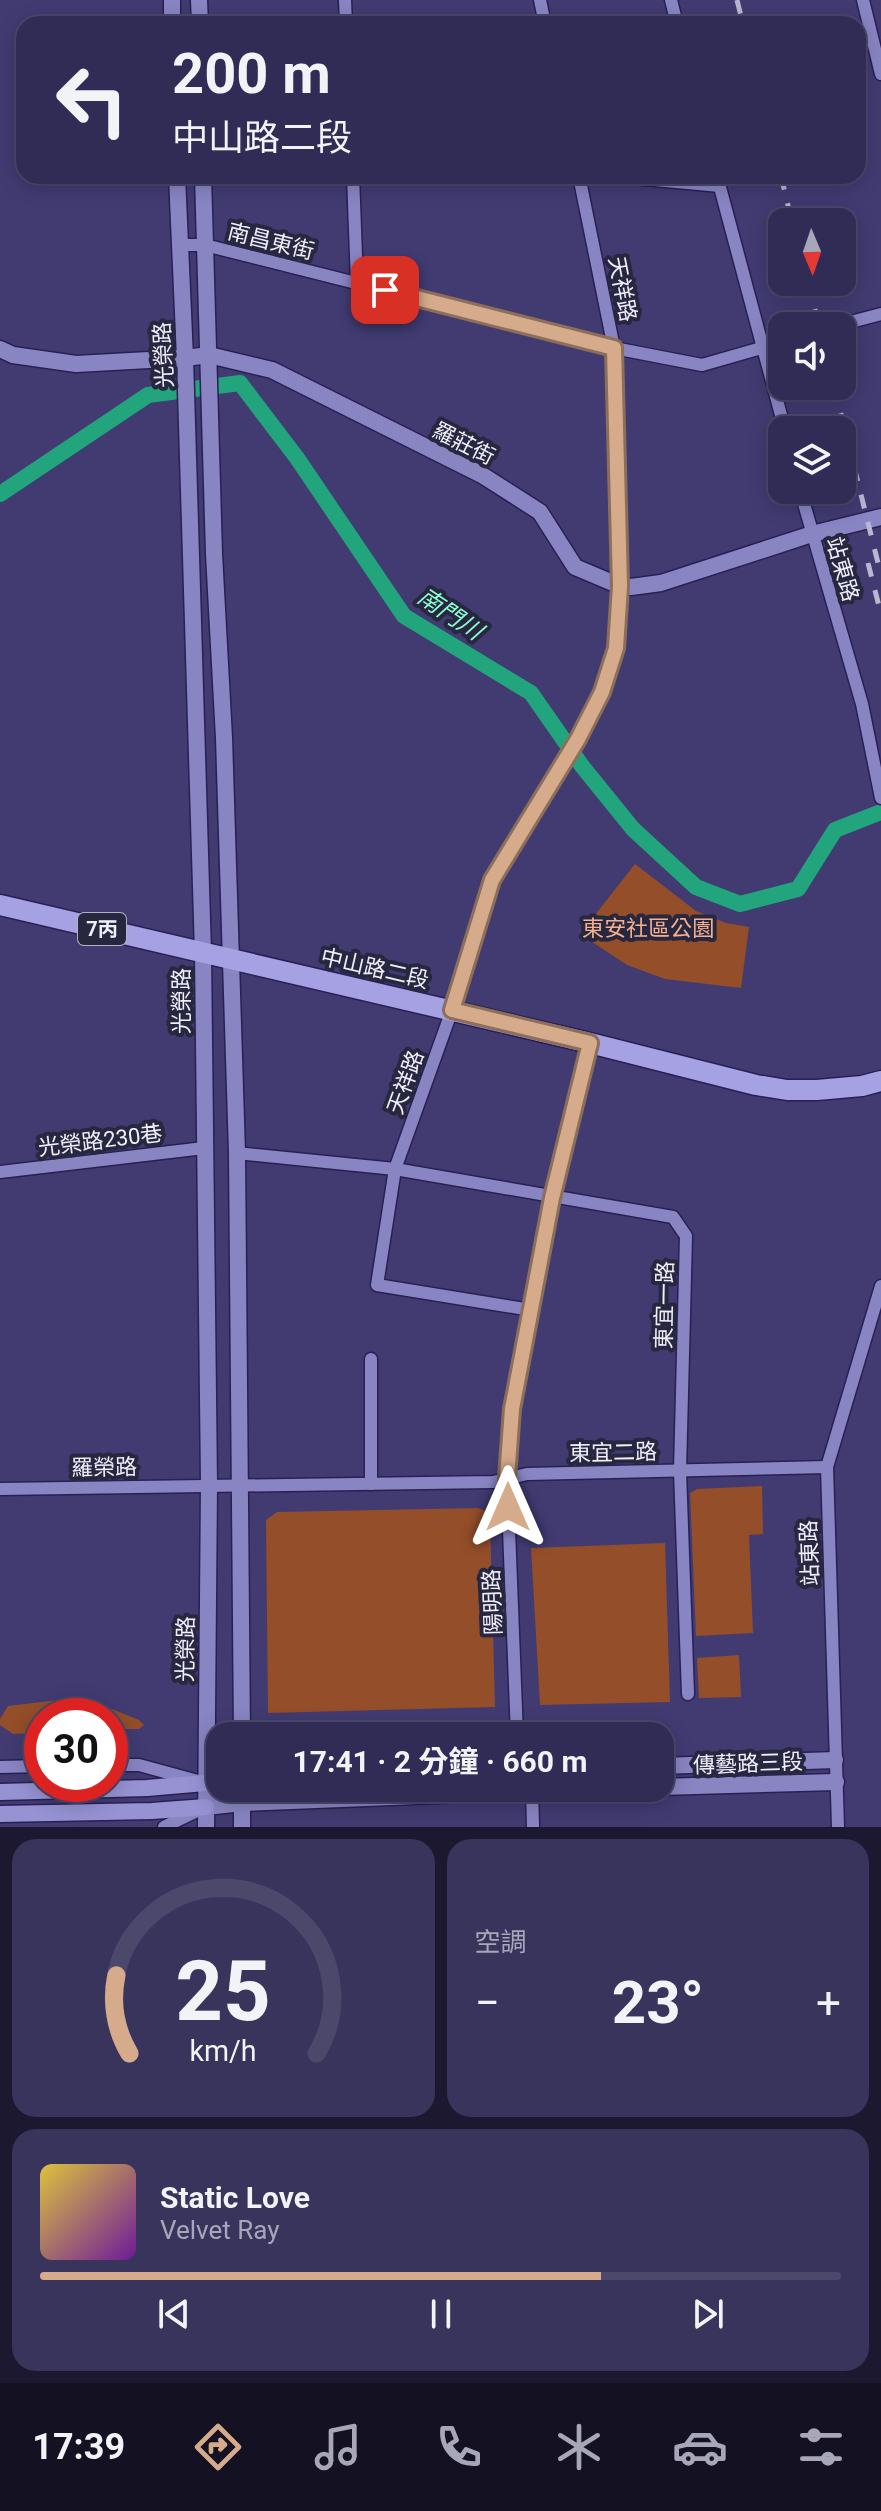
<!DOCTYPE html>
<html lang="zh-TW">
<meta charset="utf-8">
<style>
:root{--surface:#312c56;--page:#39345c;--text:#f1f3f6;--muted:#a8a7b9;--line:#4c486c;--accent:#d6ab8b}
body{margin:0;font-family:Roboto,"Noto Sans TC",sans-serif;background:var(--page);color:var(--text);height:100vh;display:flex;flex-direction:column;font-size:30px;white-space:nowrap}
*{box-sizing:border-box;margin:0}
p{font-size:26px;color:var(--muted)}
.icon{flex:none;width:44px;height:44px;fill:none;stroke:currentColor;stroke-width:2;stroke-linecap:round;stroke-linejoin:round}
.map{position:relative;height:1827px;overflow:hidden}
.details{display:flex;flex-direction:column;gap:12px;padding:12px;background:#1b182f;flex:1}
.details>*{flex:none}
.hud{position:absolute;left:16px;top:16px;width:850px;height:168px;border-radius:24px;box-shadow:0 4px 20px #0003,0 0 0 2px var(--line);background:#312c56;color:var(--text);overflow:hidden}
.needle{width:52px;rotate:178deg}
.controls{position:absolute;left:768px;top:208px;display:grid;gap:16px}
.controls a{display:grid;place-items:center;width:88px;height:88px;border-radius:16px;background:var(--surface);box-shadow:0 4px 20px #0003,0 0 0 2px var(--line);font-size:40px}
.speed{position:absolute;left:24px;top:1698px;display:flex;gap:16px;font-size:40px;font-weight:700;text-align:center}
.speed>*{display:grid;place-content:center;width:104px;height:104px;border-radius:50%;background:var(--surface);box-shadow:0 4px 20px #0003,0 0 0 2px var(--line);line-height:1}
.speed .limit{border:12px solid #d22;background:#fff;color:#111}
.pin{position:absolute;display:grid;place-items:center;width:68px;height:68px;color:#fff;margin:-34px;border-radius:16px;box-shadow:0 4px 12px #0006}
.me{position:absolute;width:88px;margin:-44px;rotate:0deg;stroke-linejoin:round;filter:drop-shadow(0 0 6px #0008)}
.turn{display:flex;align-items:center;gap:28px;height:168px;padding:0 24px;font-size:36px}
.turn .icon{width:104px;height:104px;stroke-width:2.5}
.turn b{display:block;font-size:56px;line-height:68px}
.big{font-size:60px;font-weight:700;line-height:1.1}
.details .card{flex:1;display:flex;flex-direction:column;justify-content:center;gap:12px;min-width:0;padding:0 28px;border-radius:24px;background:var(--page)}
.details .dial{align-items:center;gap:0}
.dial svg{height:208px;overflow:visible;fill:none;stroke:var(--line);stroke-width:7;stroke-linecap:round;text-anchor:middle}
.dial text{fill:var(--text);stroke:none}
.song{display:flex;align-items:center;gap:24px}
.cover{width:96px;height:96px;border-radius:12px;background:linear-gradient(135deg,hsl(50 70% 55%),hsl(280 70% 35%))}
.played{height:8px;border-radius:4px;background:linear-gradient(90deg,var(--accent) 70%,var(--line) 70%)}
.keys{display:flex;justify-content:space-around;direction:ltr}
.heat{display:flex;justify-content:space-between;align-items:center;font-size:44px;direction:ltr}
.details .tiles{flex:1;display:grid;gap:12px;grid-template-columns:1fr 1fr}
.card:last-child{grid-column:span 2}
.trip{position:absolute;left:206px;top:1722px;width:468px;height:80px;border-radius:24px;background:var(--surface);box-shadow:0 4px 20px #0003,0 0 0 2px var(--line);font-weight:700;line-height:80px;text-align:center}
.tab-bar{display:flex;height:128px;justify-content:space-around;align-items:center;background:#141222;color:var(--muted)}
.tab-bar .icon{width:56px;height:56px}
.tab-bar .selected{color:var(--accent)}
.tab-bar b{font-size:36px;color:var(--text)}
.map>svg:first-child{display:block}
.green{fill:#944e29}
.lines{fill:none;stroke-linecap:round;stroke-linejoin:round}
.canal{stroke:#22a47c;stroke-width:16}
.minor-casing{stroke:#282055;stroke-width:15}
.tertiary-casing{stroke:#282055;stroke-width:19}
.secondary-casing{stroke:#282055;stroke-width:19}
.primary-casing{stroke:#282055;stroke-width:23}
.minor{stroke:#8985c3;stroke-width:12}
.tertiary{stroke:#8985c3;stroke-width:16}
.secondary{stroke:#9793d3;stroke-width:16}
.primary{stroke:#a5a1e3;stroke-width:20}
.rail{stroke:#b8b6d1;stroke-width:5;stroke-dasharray:14 14;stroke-linecap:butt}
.route-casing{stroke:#8b6f5a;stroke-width:20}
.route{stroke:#d6ab8b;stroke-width:14}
.labels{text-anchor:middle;stroke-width:8;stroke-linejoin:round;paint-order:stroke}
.shield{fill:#282740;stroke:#b3b3c4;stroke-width:2}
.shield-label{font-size:20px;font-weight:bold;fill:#efeffc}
.street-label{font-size:22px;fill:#efeffc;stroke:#282740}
.park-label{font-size:22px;fill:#f5b090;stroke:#282740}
.water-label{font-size:24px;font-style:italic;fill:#8afdd0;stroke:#282740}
</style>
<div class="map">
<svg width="881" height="1827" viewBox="0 0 881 1827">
<rect width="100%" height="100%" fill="#413b72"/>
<g class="green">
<path d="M635,864l61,47 30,12 23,4 -8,61 -76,-9 -38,-14 -47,-31z"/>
<path d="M762,1486l1,48 -14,1 4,98 -57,3 -6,-143 7,-4z"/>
<path d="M478,1508l8,3 4,6 5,190 -227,6 -2,-193 11,-8z"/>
<path d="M665,1543l5,159 -130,3 -9,-157z"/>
<path d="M739,1655l2,42 -42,1 -2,-40z"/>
<path d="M58,1700l33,8 4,8h-53v17l-29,1 -13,-9v-6l8,-13z"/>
<path d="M112,1709l27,11 5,5 -5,4h-28l-4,-18z"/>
</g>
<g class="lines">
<path class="canal" d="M0,494l148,-99 92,-12 57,75 107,158 127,77 51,73 51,63 63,58 44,17 58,-15 37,-59 46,-18"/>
<defs>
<g id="minor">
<path d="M345,0l1,24"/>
<path d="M540,0l5,24"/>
<path d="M671,0l6,24"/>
<path d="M863,0l18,74"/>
<path d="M353,176l4,106"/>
<path d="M611,176l109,10"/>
<path d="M717,176l68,254"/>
<path d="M179,245h26l409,103 88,17 70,-20"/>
<path d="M847,323l34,-9"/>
<path d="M800,490l62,214 19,94"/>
<path d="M237,1153l158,16 278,48 13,19 -6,235 8,223"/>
<path d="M0,1172l204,-24"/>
<path d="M531,1310l-154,-25 18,-116 57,-159 40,-130 86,-141 24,-47 14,-44 4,-62 -6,-238 -35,-172"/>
<path d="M371,1484v-125"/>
<path d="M0,1489l493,-7 34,-8 300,-7"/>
<path d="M517,1736l-10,-258 5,-69 40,-211 38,-155"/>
<path d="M110,1765h29l59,16"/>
<path d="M0,1767l42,-1"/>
<path d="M532,1788l1,39"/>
<path d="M164,1827l37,-18"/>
<path d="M838,1827l-11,-360 54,-181"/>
</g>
<g id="tertiary">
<path d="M172,0v24"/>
<path d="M199,0l1,24"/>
<path d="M177,176l8,182 18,595 6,532 -3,342"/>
<path d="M203,176l11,378 10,184 13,415 5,583"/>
<path d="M0,349l13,6 63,9 109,-6 24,-3 63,15 210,105 58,37 35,55 45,19 11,1 30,-4 151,-49 69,-17"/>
<path d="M660,1766l175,-6"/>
<path d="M660,1787l176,-5"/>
<path d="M206,1807l36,-4 376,-15"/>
<path d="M242,1827v-39"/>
</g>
<g id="secondary">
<path d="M0,1792l147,-4 58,-5"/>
<path d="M0,1814l152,-3 54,-4"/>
</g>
<path id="primary" d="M0,905l590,138 166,42 31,5h30l45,-4 19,-5"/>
</defs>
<use href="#minor" class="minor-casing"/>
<use href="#tertiary" class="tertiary-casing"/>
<use href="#secondary" class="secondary-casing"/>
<use href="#primary" class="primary-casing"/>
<use href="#minor" class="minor"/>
<use href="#tertiary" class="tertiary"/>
<use href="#secondary" class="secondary"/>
<use href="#primary" class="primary"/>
<g class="rail">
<path d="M737,0l6,24"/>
<path d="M781,176l11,46"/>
<path d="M808,282l11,44"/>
<path d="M834,386l47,189"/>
<path d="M868,563l13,51"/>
</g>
</g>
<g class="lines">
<defs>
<path id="route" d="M385,290l229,58 6,238 -4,62 -14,44 -24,47 -86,141 -40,130 138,33 -38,155 -40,211 -5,69 1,29"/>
</defs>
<use href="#route" class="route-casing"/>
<use href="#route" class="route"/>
</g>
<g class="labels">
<rect class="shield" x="78" y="913" width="48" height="32" rx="6"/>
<g class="shield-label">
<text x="102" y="936">7丙</text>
</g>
<g class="street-label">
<text transform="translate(271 241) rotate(14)" y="8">南昌東街</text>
<text transform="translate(623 289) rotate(79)" y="8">天祥路</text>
<text transform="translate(163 355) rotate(-93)" y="8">光榮路</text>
<text transform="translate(464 443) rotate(27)" y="8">羅莊街</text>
<text transform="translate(843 569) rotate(74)" y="8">站東路</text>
<text transform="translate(375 968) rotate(13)" y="8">中山路二段</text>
<text transform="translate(181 1001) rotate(-90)" y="8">光榮路</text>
<text transform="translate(405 1082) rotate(-70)" y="8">天祥路</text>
<text transform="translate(100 1140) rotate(-7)" y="8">光榮路230巷</text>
<text transform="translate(664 1305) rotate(-89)" y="8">東宜一路</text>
<text transform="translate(613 1452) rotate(-1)" y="8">東宜二路</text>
<text transform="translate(104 1467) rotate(-1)" y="8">羅榮路</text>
<text transform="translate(809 1553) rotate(-92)" y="8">站東路</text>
<text transform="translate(492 1602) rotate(-92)" y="8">陽明路</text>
<text transform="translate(185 1649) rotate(-89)" y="8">光榮路</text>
<text transform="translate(748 1763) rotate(-2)" y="8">傳藝路三段</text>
</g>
<g class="park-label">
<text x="648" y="936">東安社區公園</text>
</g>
<g class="water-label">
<text transform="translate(450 614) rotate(34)" y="8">南門川</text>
</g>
</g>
</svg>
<div class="controls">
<a><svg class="needle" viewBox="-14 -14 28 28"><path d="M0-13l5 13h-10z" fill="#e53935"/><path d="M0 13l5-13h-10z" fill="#a8a7b9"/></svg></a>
<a><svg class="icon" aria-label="sound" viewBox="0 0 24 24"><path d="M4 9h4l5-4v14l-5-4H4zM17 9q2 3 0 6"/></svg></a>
<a><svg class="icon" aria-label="layers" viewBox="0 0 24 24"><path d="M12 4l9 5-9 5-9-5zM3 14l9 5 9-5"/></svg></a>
</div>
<div class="speed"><div class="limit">30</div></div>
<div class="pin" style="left:385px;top:290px;background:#d93025"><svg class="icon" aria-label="arrive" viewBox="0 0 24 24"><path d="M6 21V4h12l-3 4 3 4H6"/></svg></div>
<svg class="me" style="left:508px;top:1507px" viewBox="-20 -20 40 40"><path d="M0-17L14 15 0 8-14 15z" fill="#d6ab8b" stroke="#fff" stroke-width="4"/></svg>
<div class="trip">17:41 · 2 分鐘 · 660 m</div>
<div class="hud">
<div class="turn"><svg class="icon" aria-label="left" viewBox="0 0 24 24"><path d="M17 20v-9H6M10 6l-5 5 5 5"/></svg><div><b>200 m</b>中山路二段</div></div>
</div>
</div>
<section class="details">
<div class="tiles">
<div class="card dial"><svg viewBox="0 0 100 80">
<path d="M14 69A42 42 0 1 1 86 69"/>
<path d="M14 69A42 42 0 0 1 9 39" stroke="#d6ab8b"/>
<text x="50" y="56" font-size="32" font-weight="700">25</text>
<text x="50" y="72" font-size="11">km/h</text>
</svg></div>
<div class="card"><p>空調</p>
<div class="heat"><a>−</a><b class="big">23°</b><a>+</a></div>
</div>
<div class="card">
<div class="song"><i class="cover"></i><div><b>Static Love</b><p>Velvet Ray</p></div></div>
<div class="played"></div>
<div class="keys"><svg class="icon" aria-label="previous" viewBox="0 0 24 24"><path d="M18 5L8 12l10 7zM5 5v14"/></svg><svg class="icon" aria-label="pause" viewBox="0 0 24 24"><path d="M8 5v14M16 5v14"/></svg><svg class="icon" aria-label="next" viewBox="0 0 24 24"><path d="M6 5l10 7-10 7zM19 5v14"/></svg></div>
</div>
</div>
</section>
<nav class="tab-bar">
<b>17:39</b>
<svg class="icon selected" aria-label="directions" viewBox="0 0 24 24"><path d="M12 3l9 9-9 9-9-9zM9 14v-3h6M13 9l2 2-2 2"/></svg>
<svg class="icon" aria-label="music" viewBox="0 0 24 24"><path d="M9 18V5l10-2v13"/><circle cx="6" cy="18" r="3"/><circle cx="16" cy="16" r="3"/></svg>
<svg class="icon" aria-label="phone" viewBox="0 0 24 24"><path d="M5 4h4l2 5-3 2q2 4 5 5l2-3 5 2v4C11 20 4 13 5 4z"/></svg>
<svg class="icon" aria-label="climate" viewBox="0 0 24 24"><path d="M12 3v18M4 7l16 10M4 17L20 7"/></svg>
<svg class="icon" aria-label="car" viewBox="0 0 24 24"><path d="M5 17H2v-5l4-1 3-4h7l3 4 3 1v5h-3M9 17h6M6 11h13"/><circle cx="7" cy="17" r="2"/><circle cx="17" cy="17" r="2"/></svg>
<svg class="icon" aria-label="filters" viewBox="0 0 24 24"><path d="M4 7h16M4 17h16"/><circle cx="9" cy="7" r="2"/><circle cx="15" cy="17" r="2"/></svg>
</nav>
